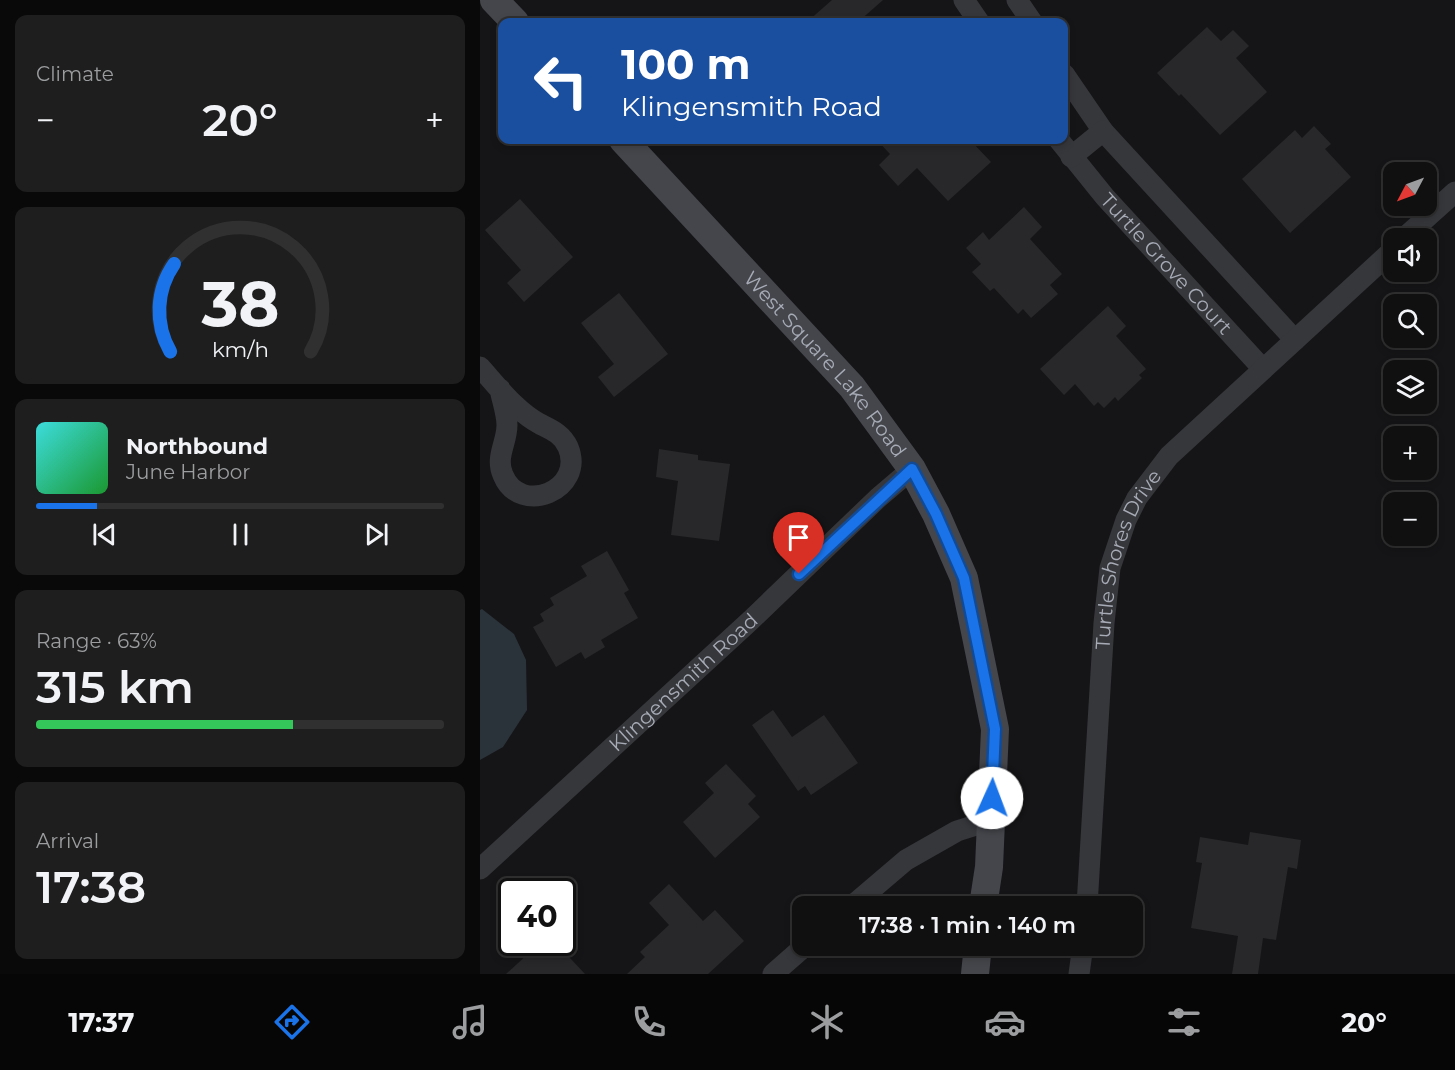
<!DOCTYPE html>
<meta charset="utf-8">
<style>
:root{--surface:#101011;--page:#1e1e1f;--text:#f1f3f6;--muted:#9c9d9f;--line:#303031;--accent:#1a73e8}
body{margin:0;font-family:Montserrat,sans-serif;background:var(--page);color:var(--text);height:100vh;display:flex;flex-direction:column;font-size:22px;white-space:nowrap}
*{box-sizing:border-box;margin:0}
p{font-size:20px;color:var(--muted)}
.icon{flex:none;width:33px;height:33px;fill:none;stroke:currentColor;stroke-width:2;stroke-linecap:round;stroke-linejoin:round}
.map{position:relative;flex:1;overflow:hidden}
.side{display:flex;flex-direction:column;gap:15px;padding:15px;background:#090909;width:480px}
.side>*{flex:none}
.hud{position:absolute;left:18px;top:18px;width:570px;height:126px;border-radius:12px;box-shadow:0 3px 9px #0003,0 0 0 2px var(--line);background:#1a4fa0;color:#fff;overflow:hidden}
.needle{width:39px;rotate:229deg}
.controls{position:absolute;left:903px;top:162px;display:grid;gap:12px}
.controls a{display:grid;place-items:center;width:54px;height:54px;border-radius:12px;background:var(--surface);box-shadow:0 3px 9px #0003,0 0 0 2px var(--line);font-size:30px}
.speed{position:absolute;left:18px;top:878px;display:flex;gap:12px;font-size:30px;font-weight:700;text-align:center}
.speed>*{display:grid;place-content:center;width:78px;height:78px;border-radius:50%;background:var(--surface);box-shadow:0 3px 9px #0003,0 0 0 2px var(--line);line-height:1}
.speed .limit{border:3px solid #111;border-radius:9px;background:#fff;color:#111}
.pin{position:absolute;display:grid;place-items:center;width:51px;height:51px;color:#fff;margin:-62px -26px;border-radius:50% 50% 50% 0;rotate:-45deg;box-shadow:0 0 6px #0007}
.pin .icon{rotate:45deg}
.me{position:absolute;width:66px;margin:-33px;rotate:2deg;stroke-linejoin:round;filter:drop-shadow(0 0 4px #0008)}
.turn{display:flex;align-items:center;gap:21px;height:126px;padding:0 24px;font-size:27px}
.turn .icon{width:78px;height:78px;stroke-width:2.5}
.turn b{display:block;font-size:42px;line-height:51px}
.big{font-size:45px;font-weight:600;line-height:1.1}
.side .tile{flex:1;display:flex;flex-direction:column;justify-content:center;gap:9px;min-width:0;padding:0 21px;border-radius:12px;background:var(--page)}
.side .dial{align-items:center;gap:0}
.dial svg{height:156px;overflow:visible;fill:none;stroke:var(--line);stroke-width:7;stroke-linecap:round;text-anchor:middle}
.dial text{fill:var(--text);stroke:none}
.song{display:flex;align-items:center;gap:18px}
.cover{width:72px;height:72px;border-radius:9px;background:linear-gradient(135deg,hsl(180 70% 55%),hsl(130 70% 35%))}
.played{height:6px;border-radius:3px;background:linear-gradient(90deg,var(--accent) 15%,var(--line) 15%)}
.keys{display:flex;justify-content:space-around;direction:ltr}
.heat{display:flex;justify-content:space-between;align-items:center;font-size:33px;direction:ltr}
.charge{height:9px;border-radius:4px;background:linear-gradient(90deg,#34c759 63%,var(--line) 0)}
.trip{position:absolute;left:312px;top:896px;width:351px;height:60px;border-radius:12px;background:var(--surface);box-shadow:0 3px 9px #0003,0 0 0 2px var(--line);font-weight:600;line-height:60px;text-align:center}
.menu{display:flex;height:96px;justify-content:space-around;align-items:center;background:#060607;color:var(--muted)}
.menu .icon{width:42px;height:42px}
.menu .active{color:var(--accent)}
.menu b{font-size:27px;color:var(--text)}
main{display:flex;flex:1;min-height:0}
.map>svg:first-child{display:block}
.water{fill:#2b333a}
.building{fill:#28282a}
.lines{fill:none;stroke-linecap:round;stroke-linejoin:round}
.street{stroke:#36373b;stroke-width:21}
.secondary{stroke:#44464b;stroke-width:28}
.route-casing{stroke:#114b97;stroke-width:15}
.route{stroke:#1a73e8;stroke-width:10}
.labels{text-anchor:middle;stroke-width:6;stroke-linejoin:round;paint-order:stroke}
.street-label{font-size:20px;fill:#a7abb6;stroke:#101012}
</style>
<main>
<section class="side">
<div class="tile"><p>Climate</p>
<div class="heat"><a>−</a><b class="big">20°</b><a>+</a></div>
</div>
<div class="tile dial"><svg viewBox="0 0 100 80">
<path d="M14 69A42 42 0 1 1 86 69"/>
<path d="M14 69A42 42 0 0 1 16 24" stroke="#1a73e8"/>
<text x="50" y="56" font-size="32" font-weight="700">38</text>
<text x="50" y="72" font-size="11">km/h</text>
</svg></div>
<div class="tile">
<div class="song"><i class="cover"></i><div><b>Northbound</b><p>June Harbor</p></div></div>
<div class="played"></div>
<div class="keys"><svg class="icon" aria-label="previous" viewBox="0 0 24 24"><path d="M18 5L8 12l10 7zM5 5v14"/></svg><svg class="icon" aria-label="pause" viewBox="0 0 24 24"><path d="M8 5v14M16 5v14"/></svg><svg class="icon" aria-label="next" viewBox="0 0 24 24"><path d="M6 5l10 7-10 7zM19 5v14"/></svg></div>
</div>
<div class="tile"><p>Range · 63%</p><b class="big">315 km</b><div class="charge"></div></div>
<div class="tile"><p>Arrival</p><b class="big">17:38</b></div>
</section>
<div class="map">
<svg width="975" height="974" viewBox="0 0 975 974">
<rect width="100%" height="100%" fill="#151517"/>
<path class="water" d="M2,609l32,25 12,26 1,50 -24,37 -23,13v-150z"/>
<g class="building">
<path d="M352,0h51l-25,22h-51z"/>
<path d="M727,27l14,14 12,-11 16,16 -13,12 31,34 -47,43 -39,-41 -2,2 -22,-23z"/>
<path d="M834,126l17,18 -6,5 26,28 -61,56 -48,-54 53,-49 7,8z"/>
<path d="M397,140h93l21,22 -43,39 -31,-33 -19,18 -19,-21 11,-11z"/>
<path d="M40,199l53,58 -49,45 -17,-19 14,-13 -36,-40z"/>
<path d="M544,207l18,20 -12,12 32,35 -12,11 8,9 -27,24 -8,-9 -5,5 -24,-26 -4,3 -18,-19 9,-8 -15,-16 17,-16 6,8z"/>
<path d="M139,293l49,61 -54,43 -16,-20 16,-13 -33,-41z"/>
<path d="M628,306l18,20 -10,10 30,33 -7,6 3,3 -24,23 -3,-4 -11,11 -6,-6 -4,4 -19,-22 -11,11 -24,-26z"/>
<path d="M179,449l39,6v5l32,4 -11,77 -48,-6 7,-54 -22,-4z"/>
<path d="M127,551l22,39 -5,3 14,25 -37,22 4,7 -20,12 -4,-7 -25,15 -23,-40 11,-6 -4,-7 14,-9 -4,-7 37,-22 -6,-10z"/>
<path d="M293,710l19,27 32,-22 34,48 -47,32 -6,-9 -7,5 -46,-66z"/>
<path d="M246,764l30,32 -8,8 12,13 -45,41 -32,-36 31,-29 -9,-10z"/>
<path d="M770,832l51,8 -4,29 -9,-2 -12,73 -13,-2 -5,36h-26l6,-38 -47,-8 11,-65 -6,-1 4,-25 48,8z"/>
<path d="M189,884l34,37 12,-11 29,31 -36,33h-81l18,-17 -5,-5 29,-27 -20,-22z"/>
<path d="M61,942h14l30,32h-79z"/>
</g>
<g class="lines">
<g class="street">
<path d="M484,0l15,22"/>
<path d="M537,0l15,22"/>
<path d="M584,74l39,57 192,209"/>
<path id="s1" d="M579,140l46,57 158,172"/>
<path d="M591,157l32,-26"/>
<path d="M924,238l51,-46"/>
<path d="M0,367c18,20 36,44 60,57 12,6 22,10 28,23 18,43 -48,70 -65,28 -8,-18 4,-32 4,-50 0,-11 -5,-25 -7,-36"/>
<path id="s2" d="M0,869l271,-249 127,-122 34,-29"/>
<path d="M372,906l54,-46 51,-29 35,-11"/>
<path id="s3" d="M607,906l17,-283 6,-55 16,-48 11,-22 32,-42 225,-207"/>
<path d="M293,974l33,-29"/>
<path d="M599,974l4,-29"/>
</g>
<g class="secondary">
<path d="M14,0l21,22"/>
<path id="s4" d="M143,140l229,247 60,82 24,45 28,64 31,151 -6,138 -6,39"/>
<path d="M495,974l3,-29"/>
</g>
</g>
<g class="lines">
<defs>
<path id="route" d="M319,574l113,-105 24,45 28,64 31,151 -3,69"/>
</defs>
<use href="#route" class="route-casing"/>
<use href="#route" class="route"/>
</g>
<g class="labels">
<g class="street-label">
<text dy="7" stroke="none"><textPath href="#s1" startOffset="164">Turtle Grove Court</textPath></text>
<text dy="7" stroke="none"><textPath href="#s4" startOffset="302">West Square Lake Road</textPath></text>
<text dy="7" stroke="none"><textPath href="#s3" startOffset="352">Turtle Shores Drive</textPath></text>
<text dy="7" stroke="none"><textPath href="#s2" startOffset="276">Klingensmith Road</textPath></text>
</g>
</g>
</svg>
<div class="controls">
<a><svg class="needle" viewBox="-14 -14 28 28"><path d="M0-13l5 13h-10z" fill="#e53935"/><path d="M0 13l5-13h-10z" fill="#9c9d9f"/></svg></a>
<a><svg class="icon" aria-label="sound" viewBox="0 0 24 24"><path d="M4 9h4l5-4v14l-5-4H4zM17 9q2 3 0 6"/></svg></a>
<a><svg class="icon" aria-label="search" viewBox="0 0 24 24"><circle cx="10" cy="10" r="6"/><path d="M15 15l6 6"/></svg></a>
<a><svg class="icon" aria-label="layers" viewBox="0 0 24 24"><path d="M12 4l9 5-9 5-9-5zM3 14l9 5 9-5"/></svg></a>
<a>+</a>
<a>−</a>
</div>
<div class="speed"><div class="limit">40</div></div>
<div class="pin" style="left:319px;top:574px;background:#d93025"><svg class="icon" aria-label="arrive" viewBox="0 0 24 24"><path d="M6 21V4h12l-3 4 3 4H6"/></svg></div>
<svg class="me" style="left:512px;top:798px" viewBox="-20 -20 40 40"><circle r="19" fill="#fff"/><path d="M0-13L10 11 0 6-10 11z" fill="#1a73e8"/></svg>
<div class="trip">17:38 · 1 min · 140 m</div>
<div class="hud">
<div class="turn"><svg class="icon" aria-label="left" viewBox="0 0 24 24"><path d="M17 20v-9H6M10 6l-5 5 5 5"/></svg><div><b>100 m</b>Klingensmith Road</div></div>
</div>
</div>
</main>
<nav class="menu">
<b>17:37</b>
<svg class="icon active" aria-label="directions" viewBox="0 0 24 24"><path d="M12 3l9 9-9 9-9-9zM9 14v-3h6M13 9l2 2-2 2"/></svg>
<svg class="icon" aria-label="music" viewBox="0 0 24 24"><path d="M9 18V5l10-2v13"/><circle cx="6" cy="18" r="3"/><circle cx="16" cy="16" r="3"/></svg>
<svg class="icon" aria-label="phone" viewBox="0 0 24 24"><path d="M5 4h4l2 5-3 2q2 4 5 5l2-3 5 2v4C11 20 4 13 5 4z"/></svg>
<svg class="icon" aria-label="climate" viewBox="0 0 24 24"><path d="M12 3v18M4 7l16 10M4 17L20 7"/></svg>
<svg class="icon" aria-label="car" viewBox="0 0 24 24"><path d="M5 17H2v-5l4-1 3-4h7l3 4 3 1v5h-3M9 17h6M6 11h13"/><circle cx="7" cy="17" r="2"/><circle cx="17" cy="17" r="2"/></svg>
<svg class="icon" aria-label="filters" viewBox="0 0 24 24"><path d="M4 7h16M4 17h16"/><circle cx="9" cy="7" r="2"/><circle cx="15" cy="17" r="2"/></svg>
<b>20°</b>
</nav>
